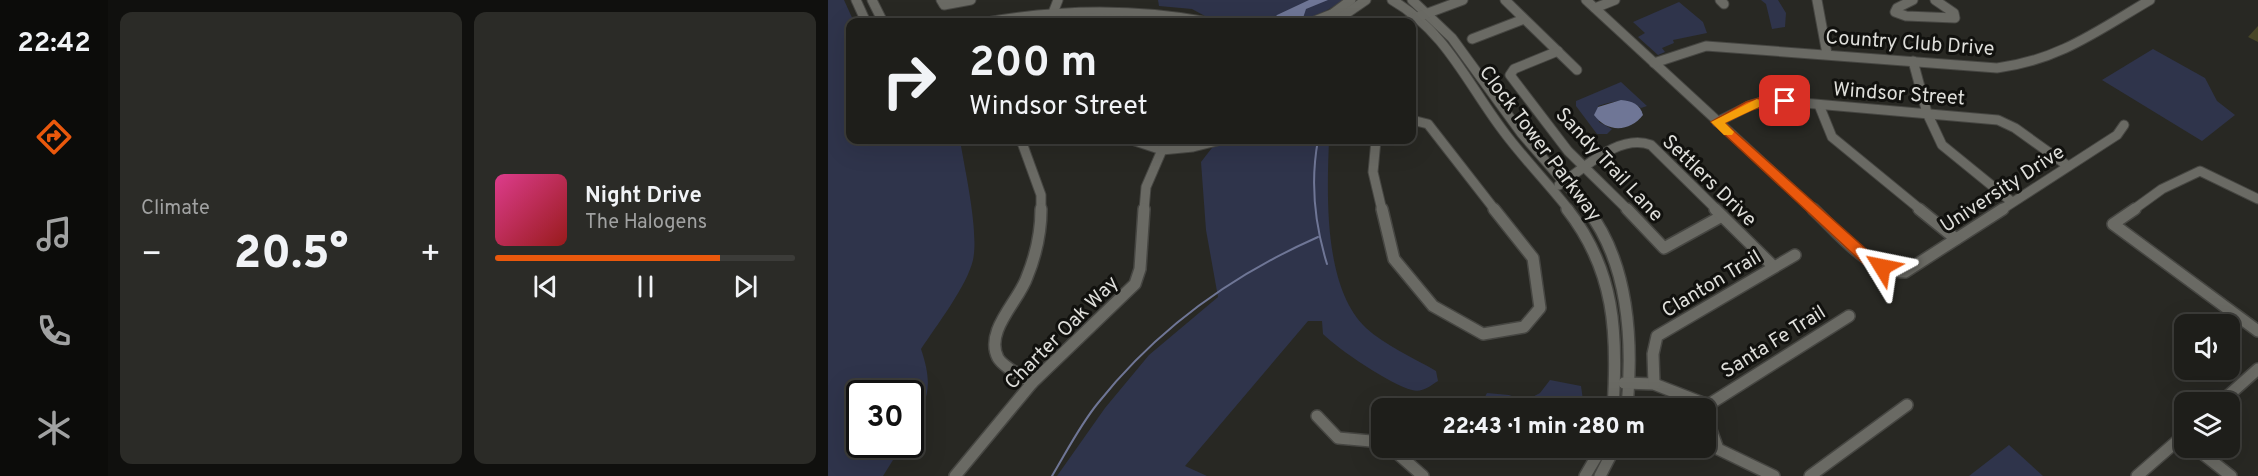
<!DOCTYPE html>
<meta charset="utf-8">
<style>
:root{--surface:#1e1e1a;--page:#2b2b27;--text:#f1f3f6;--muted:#a1a2a2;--line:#3c3c39;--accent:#ea580c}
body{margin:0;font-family:Overpass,sans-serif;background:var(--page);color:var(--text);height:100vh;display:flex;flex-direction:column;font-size:22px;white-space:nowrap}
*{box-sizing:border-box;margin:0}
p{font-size:20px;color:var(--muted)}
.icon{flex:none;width:33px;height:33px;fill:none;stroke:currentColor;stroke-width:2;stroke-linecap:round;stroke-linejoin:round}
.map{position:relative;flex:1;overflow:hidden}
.panel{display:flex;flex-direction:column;gap:12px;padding:12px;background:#10100e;width:720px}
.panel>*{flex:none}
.guide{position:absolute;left:18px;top:18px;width:570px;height:126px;border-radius:12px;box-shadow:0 6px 24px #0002,0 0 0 2px var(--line);background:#1e1e1a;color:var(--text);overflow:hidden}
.controls{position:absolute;left:1346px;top:314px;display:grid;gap:12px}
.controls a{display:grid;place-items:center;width:66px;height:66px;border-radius:12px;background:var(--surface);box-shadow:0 6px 24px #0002,0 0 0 2px var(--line);font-size:30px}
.speed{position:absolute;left:18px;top:380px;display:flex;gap:12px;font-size:30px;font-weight:700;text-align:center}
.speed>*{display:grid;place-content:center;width:78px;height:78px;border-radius:50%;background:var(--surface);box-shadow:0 6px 24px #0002,0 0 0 2px var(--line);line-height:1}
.speed .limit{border:3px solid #111;border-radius:9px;background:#fff;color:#111}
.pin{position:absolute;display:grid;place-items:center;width:51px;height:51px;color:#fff;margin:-26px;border-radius:12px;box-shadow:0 3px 9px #0006}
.me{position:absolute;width:66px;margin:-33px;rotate:305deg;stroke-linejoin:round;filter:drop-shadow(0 0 4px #0008)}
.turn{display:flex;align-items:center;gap:21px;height:126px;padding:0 24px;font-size:27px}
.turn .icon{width:78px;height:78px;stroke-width:2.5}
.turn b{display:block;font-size:42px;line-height:51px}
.big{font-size:45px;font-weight:800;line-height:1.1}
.panel .widget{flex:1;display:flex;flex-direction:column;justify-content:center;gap:9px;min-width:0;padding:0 21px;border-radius:12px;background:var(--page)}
.song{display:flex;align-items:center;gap:18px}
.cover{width:72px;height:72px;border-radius:9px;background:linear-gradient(135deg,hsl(330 70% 55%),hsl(0 70% 35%))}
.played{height:6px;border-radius:3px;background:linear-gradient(90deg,var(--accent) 75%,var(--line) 75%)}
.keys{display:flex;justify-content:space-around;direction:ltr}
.heat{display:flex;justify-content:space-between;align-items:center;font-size:33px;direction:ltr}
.panel .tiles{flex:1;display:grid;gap:12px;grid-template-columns:repeat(2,1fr)}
.trip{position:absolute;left:543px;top:398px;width:345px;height:60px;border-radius:12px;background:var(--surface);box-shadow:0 6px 24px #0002,0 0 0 2px var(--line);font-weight:800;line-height:60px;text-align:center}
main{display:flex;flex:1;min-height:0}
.tabs{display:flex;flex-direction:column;width:108px;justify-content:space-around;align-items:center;background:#0c0c0a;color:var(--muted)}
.tabs .icon{width:42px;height:42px}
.tabs .selected{color:var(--accent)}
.tabs b{font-size:27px;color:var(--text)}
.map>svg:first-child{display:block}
.green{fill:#2f344b}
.water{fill:#6f7696}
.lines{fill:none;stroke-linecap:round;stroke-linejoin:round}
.stream{stroke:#6f7696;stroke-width:2}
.minor-far1-casing{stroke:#464642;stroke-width:11}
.minor-casing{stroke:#464642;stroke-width:14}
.minor-far1{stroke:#6a6a64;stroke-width:9}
.minor{stroke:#6a6a64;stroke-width:11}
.wall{fill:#474527}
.route{fill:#ea580c;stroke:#983908;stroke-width:1.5}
.slow{fill:#f59e0b}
.labels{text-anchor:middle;stroke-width:6;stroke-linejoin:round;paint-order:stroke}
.street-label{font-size:20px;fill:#dededa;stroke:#11110e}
</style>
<main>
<nav class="tabs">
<b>22:42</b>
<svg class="icon selected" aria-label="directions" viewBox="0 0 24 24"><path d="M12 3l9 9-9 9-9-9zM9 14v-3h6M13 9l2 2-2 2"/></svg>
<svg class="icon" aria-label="music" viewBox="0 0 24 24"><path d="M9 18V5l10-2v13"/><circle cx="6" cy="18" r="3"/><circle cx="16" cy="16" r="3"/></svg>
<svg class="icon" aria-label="phone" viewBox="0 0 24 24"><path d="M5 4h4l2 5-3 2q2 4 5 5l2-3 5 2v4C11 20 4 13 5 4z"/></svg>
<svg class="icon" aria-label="climate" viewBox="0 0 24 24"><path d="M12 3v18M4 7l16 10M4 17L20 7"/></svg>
</nav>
<section class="panel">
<div class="tiles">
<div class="widget"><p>Climate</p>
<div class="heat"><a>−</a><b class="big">20.5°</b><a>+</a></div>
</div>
<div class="widget">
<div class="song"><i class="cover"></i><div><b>Night Drive</b><p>The Halogens</p></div></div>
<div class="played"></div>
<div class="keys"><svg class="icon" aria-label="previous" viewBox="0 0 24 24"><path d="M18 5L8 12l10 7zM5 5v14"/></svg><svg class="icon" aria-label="pause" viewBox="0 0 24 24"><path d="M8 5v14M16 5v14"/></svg><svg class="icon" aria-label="next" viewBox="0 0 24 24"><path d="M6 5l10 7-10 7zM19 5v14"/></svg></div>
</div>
</div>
</section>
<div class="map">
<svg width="1430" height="476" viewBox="0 0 1430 476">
<rect width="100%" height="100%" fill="#282823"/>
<g class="green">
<path d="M0,0h16l10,22h-4v118h110c5,31 19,91 13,120 -6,26 -37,66 -52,89 12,36 8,49 -10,82l-1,-38h-50v51h43l-20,32h-55z"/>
<path d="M330,0h186l-25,15 -25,7h-63l-26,-6 -13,-7 -33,-3z"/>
<path d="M933,0h17l8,13 -1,14 -13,2 -6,-25z"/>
<path d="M851,2l24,20 4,11 -34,7 1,3 -12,5 3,4 -7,3 -20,-18 7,-4 -12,-11z"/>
<path d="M1325,49l52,29 12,23 18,14 -33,26 -100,-61z"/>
<path d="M793,82l26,24 -6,2c-15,-11 -26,-7 -43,-2l1,16 13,7 -5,5h-10l-21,-28v-5z"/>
<path d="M390,140h111c-2,54 -6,147 37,188 20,18 46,29 70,43l2,10c-8,5 -16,12 -26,9 -21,-5 -74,-41 -89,-56l-1,-13h-14l-123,145 22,10h-150l48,-68 44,-53 69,-58 -12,-67 -5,-68z"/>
<path d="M722,380l31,6 3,21 -105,1 8,-15 22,2 16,6 15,-8z"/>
<path d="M1181,445l34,31h-74z"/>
</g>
<g class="water">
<path d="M481,0h19l-22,9 -4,12 -8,1 -8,-4 -14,3 5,-6z"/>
<path d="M793,100c11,1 19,4 22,15 -13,17 -36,18 -49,0l4,-8z"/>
</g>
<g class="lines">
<g class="stream">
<path d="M490,140c-8,43 -4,82 9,124"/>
<path d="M224,476c15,-25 28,-51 46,-73 59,-74 134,-128 220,-166"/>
</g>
<defs>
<g id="minor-far1">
<path d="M28,0l10,22"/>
<path d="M44,0l11,22"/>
<path d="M113,0l3,5 27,-5"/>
<path d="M564,0c54,31 76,85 112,132 20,27 44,51 65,78"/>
<path d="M584,0l40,38 70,96 66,76"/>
<path d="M677,0l72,70"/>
<path d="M758,0l228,210"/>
<path d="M892,0l4,4"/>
<path d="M989,0l10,54"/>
<path d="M1085,0l-16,8 -2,4 11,4 49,2 -1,-5 -19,-13"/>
<path d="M767,8l20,-8"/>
<path d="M223,18l7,-18"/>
<path d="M159,22c75,-13 147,-14 221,0"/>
<path d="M208,22l54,-4 69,4"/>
<path d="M484,22l20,-8 19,-14"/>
<path d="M506,22l32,-22"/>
<path d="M576,22l59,-22"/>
<path d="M644,39l52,-20"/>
<path d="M730,51l-44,18 -4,6 58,76 60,59"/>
<path d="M1085,61l14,52 15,32 70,57"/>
<path d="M826,63l52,-17 291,22c62,-8 100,-37 153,-68"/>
<path d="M991,105l13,32 89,73"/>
<path d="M584,120l16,4 67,86"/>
<path d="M889,122l34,-17 18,-5 229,20 17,8 53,38"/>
<path d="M193,140l20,55v15"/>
<path d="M304,140l30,10"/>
<path d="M548,140l-3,32 9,38"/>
<path d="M731,185c26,-17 60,-52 92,-40l66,65"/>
<path d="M316,210l2,-23 16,-37 31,-3 28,-7"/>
<path d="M1173,210l116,-75 7,-10"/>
<path d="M1305,210l29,-21 38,-18 58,28"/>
</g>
<g id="minor">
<path d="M554,209l12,50 39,47 50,28 41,-7 16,-19 -7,-50 -39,-49"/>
<path d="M739,209c48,61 51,124 46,199"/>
<path d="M759,209c42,54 46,133 40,199"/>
<path d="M799,209l37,39 58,-32"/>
<path d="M887,209l59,58"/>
<path d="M985,209c25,23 55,63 92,63l98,-63"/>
<path d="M1091,209l37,30"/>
<path d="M1307,209l-22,15 145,107"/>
<path d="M204,383c-9,-7 -28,-15 -34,-25 -14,-27 21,-57 29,-81 9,-22 14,-45 14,-68"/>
<path d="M796,383l30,1 54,21 141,-89"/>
<path d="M826,384l-1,-30 4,-18 138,-81"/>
<path d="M1393,402l37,-33"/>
<path d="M880,405v17l10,27 56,27"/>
<path d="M489,416l21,22 44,4"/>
<path d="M562,447l33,29"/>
<path d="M1366,447l37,29"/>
<path d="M127,476l77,-93 103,-99 5,-15 4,-60"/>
<path d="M757,476l17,-29"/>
<path d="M772,476l15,-29"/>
<path d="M982,476l97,-71"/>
<path d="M1309,476l47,-41"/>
</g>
</defs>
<use href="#minor-far1" class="minor-far1-casing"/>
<use href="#minor" class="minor-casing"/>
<use href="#minor-far1" class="minor-far1"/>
<use href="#minor" class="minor"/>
</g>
<path class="wall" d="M1430,26v16l-10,-5z"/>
<path class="route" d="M941,95l16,2 6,4 -6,4c-23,-2 -39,7 -60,18l151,135 11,5v8l-5,2 -16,-7 -155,-144 35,-20z"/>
<path class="slow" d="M929,99l5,4 -1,3 -36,17 9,9 -2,3h-8l-13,-13z"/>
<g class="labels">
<g class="street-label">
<text transform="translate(1082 42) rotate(4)" y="7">Country Club Drive</text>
<text transform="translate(1071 93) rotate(4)" y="7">Windsor Street</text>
<text transform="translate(713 143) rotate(53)" y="7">Clock Tower Parkway</text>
<text transform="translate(782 164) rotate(47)" y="7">Sandy Trail Lane</text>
<text transform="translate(882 180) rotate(44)" y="7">Settlers Drive</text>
<text transform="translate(1174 188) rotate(-33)" y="7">University Drive</text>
<text transform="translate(883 283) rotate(-31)" y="7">Clanton Trail</text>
<text transform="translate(233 332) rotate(-45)" y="7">Charter Oak Way</text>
<text transform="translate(945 341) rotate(-32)" y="7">Santa Fe Trail</text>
</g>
</g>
</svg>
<div class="controls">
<a><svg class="icon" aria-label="sound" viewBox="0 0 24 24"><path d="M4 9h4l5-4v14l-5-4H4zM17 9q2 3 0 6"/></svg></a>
<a><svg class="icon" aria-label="layers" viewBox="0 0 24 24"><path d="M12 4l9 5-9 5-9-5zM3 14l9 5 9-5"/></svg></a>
</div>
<div class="speed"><div class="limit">30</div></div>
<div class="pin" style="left:957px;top:101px;background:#d93025"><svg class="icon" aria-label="arrive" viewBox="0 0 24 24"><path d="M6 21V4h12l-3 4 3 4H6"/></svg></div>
<svg class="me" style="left:1054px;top:267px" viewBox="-20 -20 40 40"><path d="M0-17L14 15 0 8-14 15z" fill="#ea580c" stroke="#fff" stroke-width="4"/></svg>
<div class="trip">22:43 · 1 min · 280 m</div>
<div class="guide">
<div class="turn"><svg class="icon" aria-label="right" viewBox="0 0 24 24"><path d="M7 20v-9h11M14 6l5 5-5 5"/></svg><div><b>200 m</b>Windsor Street</div></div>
</div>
</div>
</main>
